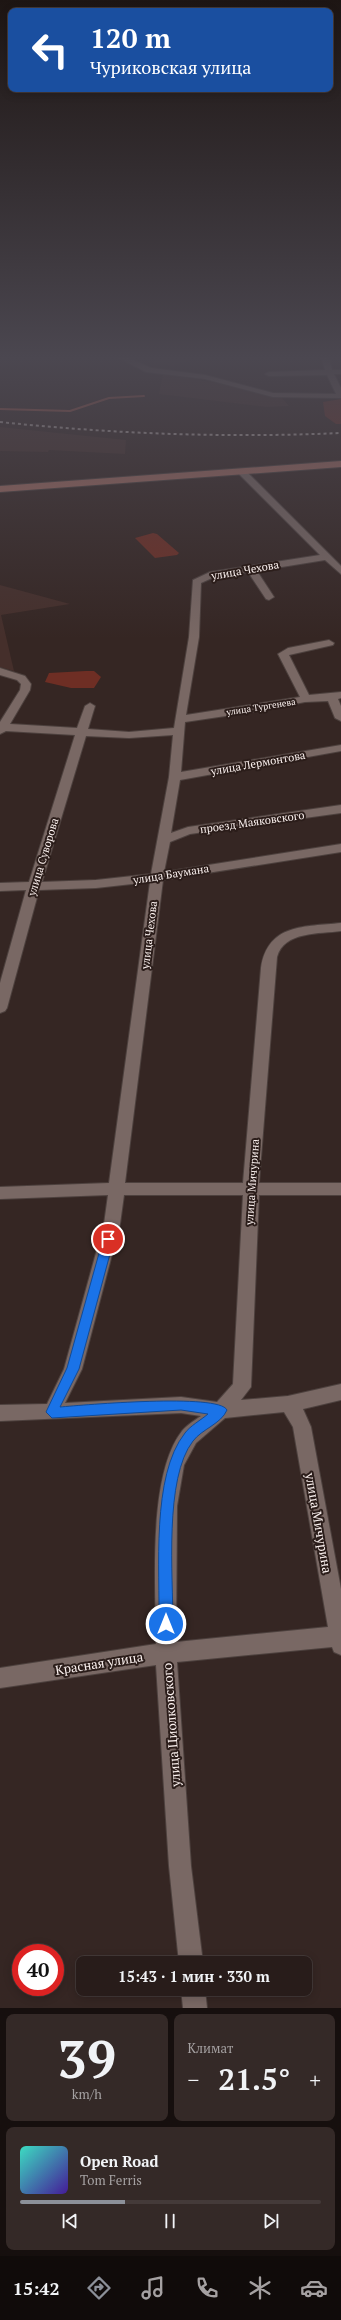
<!DOCTYPE html>
<html lang="ru">
<meta charset="utf-8">
<style>
:root{--surface:#281c1a;--page:#342927;--text:#f1f3f6;--muted:#a5a1a2;--line:#443a39;--accent:#8c9099}
body{margin:0;font-family:"PT Serif",serif;background:var(--page);color:var(--text);height:100vh;display:flex;flex-direction:column;font-size:15px;white-space:nowrap}
*{box-sizing:border-box;margin:0}
p{font-size:13px;color:var(--muted)}
.icon{flex:none;width:22px;height:22px;fill:none;stroke:currentColor;stroke-width:2;stroke-linecap:round;stroke-linejoin:round}
.map{position:relative;height:2008px;overflow:hidden}
.drawer{display:flex;flex-direction:column;gap:6px;padding:6px;background:#160f0e;flex:1}
.drawer>*{flex:none}
.guide{position:absolute;left:8px;top:8px;width:325px;height:84px;border-radius:8px;box-shadow:0 2px 10px #0003,0 0 0 1px var(--line);background:#1a4fa0;color:#fff;overflow:hidden}
.speed{position:absolute;left:12px;top:1944px;display:flex;gap:8px;font-size:20px;font-weight:700;text-align:center}
.speed>*{display:grid;place-content:center;width:52px;height:52px;border-radius:50%;background:var(--surface);box-shadow:0 2px 10px #0003,0 0 0 1px var(--line);line-height:1}
.speed .limit{border:6px solid #d22;background:#fff;color:#111}
.pin{position:absolute;display:grid;place-items:center;width:34px;height:34px;color:#fff;margin:-17px;border:2px solid #fff;border-radius:50%;box-shadow:0 1px 4px #0007}
.me{position:absolute;width:44px;margin:-22px;rotate:0deg;stroke-linejoin:round;filter:drop-shadow(0 0 3px #0008)}
.turn{display:flex;align-items:center;gap:14px;height:84px;padding:0 16px;font-size:18px}
.turn .icon{width:52px;height:52px;stroke-width:2.5}
.turn b{display:block;font-size:28px;line-height:34px}
.big{font-size:30px;font-weight:800;line-height:1.1}
.drawer .widget{flex:1;display:flex;flex-direction:column;justify-content:center;gap:6px;min-width:0;padding:0 14px;border-radius:8px;background:var(--page)}
.drawer .dial{align-items:center;gap:0}
.dial b{font-size:52px;line-height:1}
.song{display:flex;align-items:center;gap:12px}
.cover{width:48px;height:48px;border-radius:6px;background:linear-gradient(135deg,hsl(170 70% 55%),hsl(260 70% 35%))}
.played{height:4px;border-radius:2px;background:linear-gradient(90deg,var(--accent) 35%,var(--line) 35%)}
.keys{display:flex;justify-content:space-around;direction:ltr}
.heat{display:flex;justify-content:space-between;align-items:center;font-size:22px;direction:ltr}
.drawer .tiles{flex:1;display:grid;gap:6px;grid-template-columns:1fr 1fr}
.widget:last-child{grid-column:span 2}
.trip{position:absolute;left:76px;top:1956px;width:236px;height:40px;border-radius:8px;background:var(--surface);box-shadow:0 2px 10px #0003,0 0 0 1px var(--line);font-weight:800;line-height:40px;text-align:center}
.tab-bar{display:flex;height:64px;justify-content:space-around;align-items:center;background:#100b0a;color:var(--muted)}
.tab-bar .icon{width:28px;height:28px}
.tab-bar .active{color:var(--accent)}
.tab-bar b{font-size:18px;color:var(--text)}
.map>svg:first-child{display:block}
.built{fill:#452f2b}
.green{fill:#6e2e24}
.lines{fill:none;stroke-linecap:round;stroke-linejoin:round}
.stream{stroke:#b35d4d;stroke-width:2}
.minor-casing{stroke:#4d413e;stroke-width:2}
.major-casing{stroke:#4d413e;stroke-width:2}
.minor{fill:#796864;fill-rule:evenodd}
.major{fill:#a66e63;fill-rule:evenodd}
.rail{stroke:#c5bab7;stroke-width:2;stroke-dasharray:3 3;stroke-linecap:butt}
.route{fill:#1a73e8;stroke:#114b97}
.labels{text-anchor:middle;stroke-width:4;stroke-linejoin:round;paint-order:stroke}
.far-street-label{font-size:9px;fill:#fcf2f0;stroke:#2b1d1a}
.street-label{font-size:11px;fill:#fcf2f0;stroke:#2b1d1a}
.near-street-label{font-size:13px;fill:#fcf2f0;stroke:#2b1d1a}
</style>
<div class="map">
<svg width="341" height="2008" viewBox="0 0 341 2008">
<rect width="100%" height="100%" fill="#352623"/>
<g class="built">
<path d="M161,357h37l-24,9 -22,-3z"/>
<path d="M163,374l55,9 64,15 7,8 -22,1 -108,-13z"/>
<path d="M0,427l126,13 -1,14 -76,-4 -1,2 -48,-1z"/>
<path d="M0,585l70,19 -69,11 13,56 -14,-4z"/>
</g>
<g class="green">
<path d="M341,399v25h-5l-11,-8 -2,-14z"/>
<path d="M153,533l4,1 22,19 -2,2 -22,3 -20,-20z"/>
<path d="M86,671h8l7,6 -7,11h-23l-26,-6 4,-9z"/>
</g>
<g class="lines">
<path class="stream" d="M0,409l70,2 39,-13 35,-2"/>
<defs>
<g id="minor">
<path d="M117,357h10l24,11 54,7 68,18 63,1 -9,-19 -58,1 -4,-2 4,-2 56,-2 -4,-13h8l3,13h9v4h-7l7,14v10l-68,-1 -68,-18 -59,-7z"/>
<path d="M239,470h6l96,96v8l-16,-14 -68,11 17,26 -5,3 -3,-1 -18,-27 -36,6 -11,5 -2,54 -13,78 114,-18 -22,-43 10,-6 41,-8 5,3 -1,2 -44,10 20,40 32,-3v6l-3,1 3,7v15l-6,-3 -7,-17 -23,1 -46,9 -74,11 -4,50 160,-27v6l-161,29 -9,53 17,-6 153,-22v8l-151,21 -20,8 -6,30 177,-28v8l-178,28 -38,303h118l18,-215c7,-45 44,-41 80,-45v8c-21,3 -57,0 -64,26l-18,226h82v12h-82l-8,192 -10,13 47,-4 53,-12v16l-38,9 8,18 30,162v66l-7,-3 -2,-5 -155,15 14,204 12,97h-24l-10,-97 -13,-201 -156,23v-20l156,-24c0,-56 -9,-168 26,-213 5,-6 13,-11 19,-15l-20,-3 -181,8v-16l47,-1 17,-35 40,-145 4,-29 -108,4v-12l109,-4 41,-301 -54,6 -57,2 -32,118 -2,3 -5,2v-30l26,-93 -26,1v-8l29,-1 46,-147 -69,-4 -6,3v-12l20,-32 1,-6 -4,-4 -17,-5v-7l25,8 6,8 -1,6 -20,34 67,4 8,-22 5,-3 5,3 -7,23 41,3 45,-4 15,-91 4,-57 17,-8 110,-17 -81,-81zM173,735l-4,42 -18,97 -55,6 -54,2 44,-146 43,2zM124,1195h119l-10,189 -16,18 -36,-5 -116,6 17,-34 38,-145zM284,1412l9,15 35,200 -152,15 1,-136 7,-41 12,-22 29,-25z"/>
<path d="M181,1989h24l2,19h-24z"/>
</g>
<path id="major" d="M341,461v6l-341,25v-6z"/>
</defs>
<use href="#minor" class="minor-casing"/>
<use href="#major" class="major-casing"/>
<use href="#minor" class="minor"/>
<use href="#major" class="major"/>
<path class="rail" d="M0,422c114,12 227,16 341,11"/>
</g>
<linearGradient id="sky" x2="0" y2="1"><stop stop-color="#1d1513"/><stop offset="0.56" stop-color="#4b4750"/><stop offset="1" stop-color="#4b4750" stop-opacity="0"/></linearGradient>
<rect width="341" height="639" fill="url(#sky)"/>
<path class="route" d="M108,1235l6,4 -35,130 -19,38c23,-2 159,-14 167,3 -6,14 -25,19 -34,31 -29,37 -20,136 -20,183l-2,4 -5,2 -5,-2 -2,-4c1,-53 -8,-148 26,-191 5,-7 16,-13 23,-19l-27,-4 -129,8 -6,-6 21,-44 36,-129z"/>
<g class="labels">
<g class="far-street-label">
<text transform="translate(261 707) rotate(-9)" y="3">улица Тургенева</text>
</g>
<g class="street-label">
<text transform="translate(245 570) rotate(-10)" y="4">улица Чехова</text>
<text transform="translate(258 763) rotate(-10)" y="4">улица Лермонтова</text>
<text transform="translate(252 822) rotate(-8)" y="4">проезд Маяковского</text>
<text transform="translate(43 857) rotate(-73)" y="4">улица Суворова</text>
<text transform="translate(171 874) rotate(-9)" y="4">улица Баумана</text>
<text transform="translate(149 935) rotate(-83)" y="4">улица Чехова</text>
<text transform="translate(252 1182) rotate(-86)" y="4">улица Мичурина</text>
</g>
<g class="near-street-label">
<text transform="translate(319 1523) rotate(80)" y="5">улица Мичурина</text>
<text transform="translate(99 1663) rotate(-9)" y="5">Красная улица</text>
<text transform="translate(171 1725) rotate(-94)" y="5">улица Циолковского</text>
</g>
</g>
</svg>
<div class="speed"><div class="limit">40</div></div>
<div class="pin" style="left:108px;top:1239px;background:#d93025"><svg class="icon" aria-label="arrive" viewBox="0 0 24 24"><path d="M6 21V4h12l-3 4 3 4H6"/></svg></div>
<svg class="me" style="left:166px;top:1624px" viewBox="-20 -20 40 40"><circle r="17" fill="#1a73e8" stroke="#fff" stroke-width="3"/><path d="M0-11L8 9 0 5-8 9z" fill="#fff"/></svg>
<div class="trip">15:43 · 1 мин · 330 m</div>
<div class="guide">
<div class="turn"><svg class="icon" aria-label="left" viewBox="0 0 24 24"><path d="M17 20v-9H6M10 6l-5 5 5 5"/></svg><div><b>120 m</b>Чуриковская улица</div></div>
</div>
</div>
<section class="drawer">
<div class="tiles">
<div class="widget dial"><b>39</b><p>km/h</p></div>
<div class="widget"><p>Климат</p>
<div class="heat"><a>−</a><b class="big">21.5°</b><a>+</a></div>
</div>
<div class="widget">
<div class="song"><i class="cover"></i><div><b>Open Road</b><p>Tom Ferris</p></div></div>
<div class="played"></div>
<div class="keys"><svg class="icon" aria-label="previous" viewBox="0 0 24 24"><path d="M18 5L8 12l10 7zM5 5v14"/></svg><svg class="icon" aria-label="pause" viewBox="0 0 24 24"><path d="M8 5v14M16 5v14"/></svg><svg class="icon" aria-label="next" viewBox="0 0 24 24"><path d="M6 5l10 7-10 7zM19 5v14"/></svg></div>
</div>
</div>
</section>
<nav class="tab-bar">
<b>15:42</b>
<svg class="icon active" aria-label="directions" viewBox="0 0 24 24"><path d="M12 3l9 9-9 9-9-9zM9 14v-3h6M13 9l2 2-2 2"/></svg>
<svg class="icon" aria-label="music" viewBox="0 0 24 24"><path d="M9 18V5l10-2v13"/><circle cx="6" cy="18" r="3"/><circle cx="16" cy="16" r="3"/></svg>
<svg class="icon" aria-label="phone" viewBox="0 0 24 24"><path d="M5 4h4l2 5-3 2q2 4 5 5l2-3 5 2v4C11 20 4 13 5 4z"/></svg>
<svg class="icon" aria-label="climate" viewBox="0 0 24 24"><path d="M12 3v18M4 7l16 10M4 17L20 7"/></svg>
<svg class="icon" aria-label="car" viewBox="0 0 24 24"><path d="M5 17H2v-5l4-1 3-4h7l3 4 3 1v5h-3M9 17h6M6 11h13"/><circle cx="7" cy="17" r="2"/><circle cx="17" cy="17" r="2"/></svg>
</nav>
